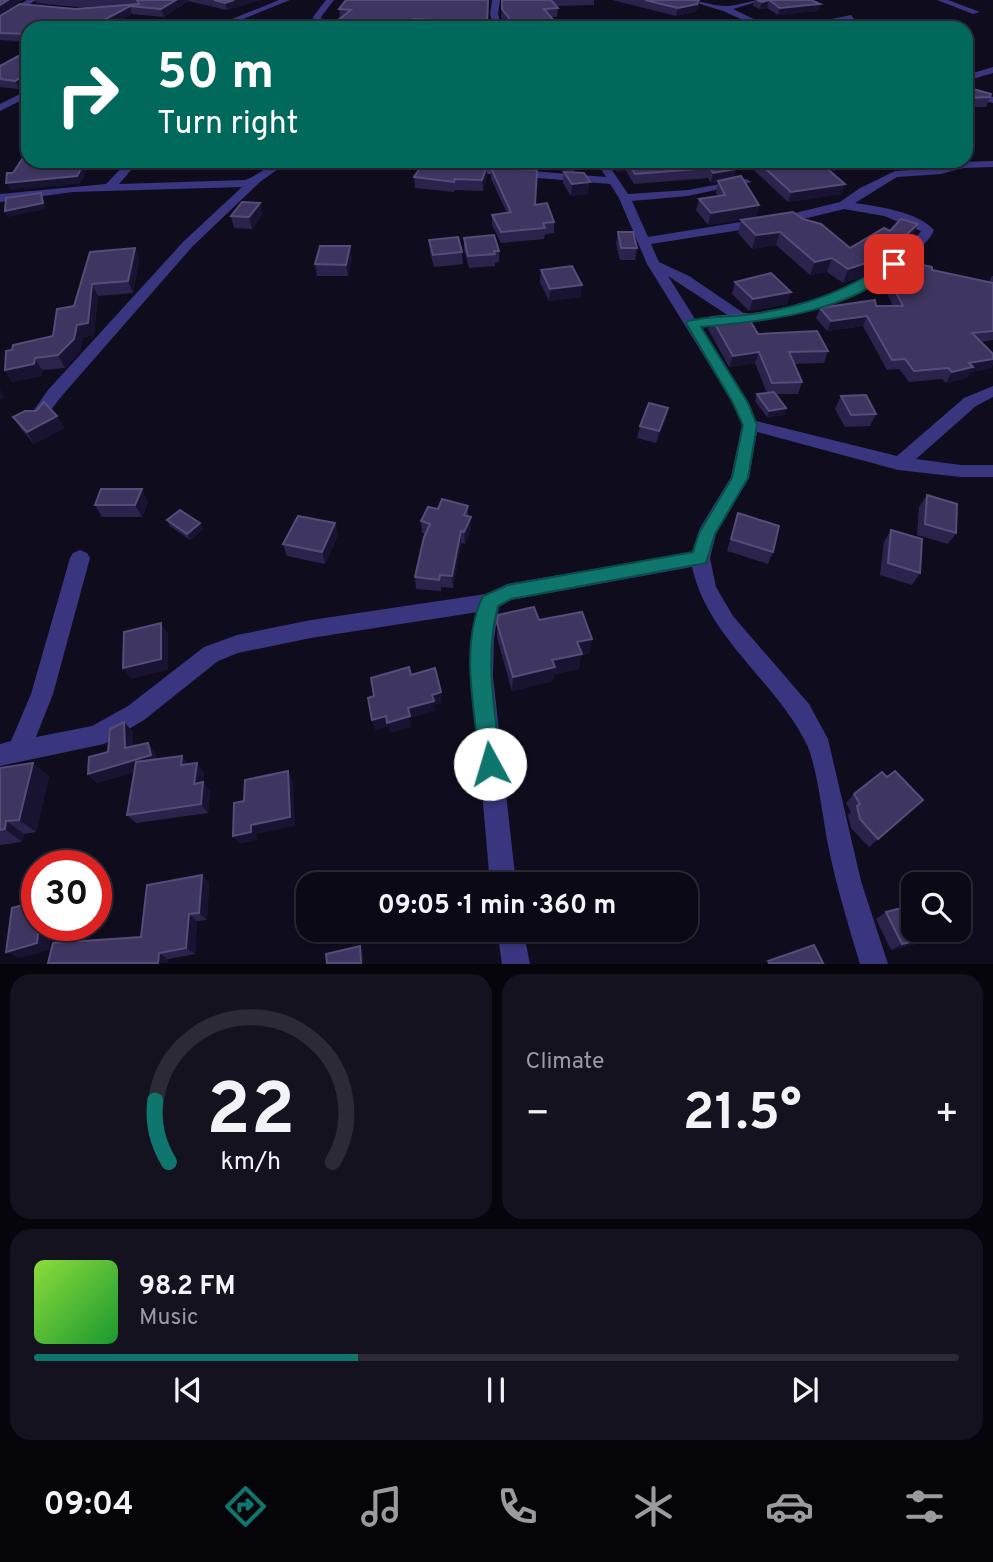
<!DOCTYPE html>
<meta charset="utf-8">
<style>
:root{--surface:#0b0916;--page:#14121f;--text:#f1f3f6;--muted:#9a9aa1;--line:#2b2a35;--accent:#0f766e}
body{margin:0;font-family:Overpass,sans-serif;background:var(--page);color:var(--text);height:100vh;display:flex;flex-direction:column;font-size:26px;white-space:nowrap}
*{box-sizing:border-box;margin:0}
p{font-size:23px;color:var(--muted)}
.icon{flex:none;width:38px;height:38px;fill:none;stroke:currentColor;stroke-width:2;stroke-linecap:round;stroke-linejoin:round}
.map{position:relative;height:964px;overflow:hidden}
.drawer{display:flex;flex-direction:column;gap:10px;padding:10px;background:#06050c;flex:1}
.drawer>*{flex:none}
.top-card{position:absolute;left:21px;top:21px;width:952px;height:147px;border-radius:21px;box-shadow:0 2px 5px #0004,0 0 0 2px var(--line);background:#00695c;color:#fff;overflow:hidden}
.tools{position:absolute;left:901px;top:872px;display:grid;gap:14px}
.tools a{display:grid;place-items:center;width:70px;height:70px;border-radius:14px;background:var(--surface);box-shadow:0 2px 5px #0004,0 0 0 2px var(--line);font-size:35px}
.speed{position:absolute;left:21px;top:850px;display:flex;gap:14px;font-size:35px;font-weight:700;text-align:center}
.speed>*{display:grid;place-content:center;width:91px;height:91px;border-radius:50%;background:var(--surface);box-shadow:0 2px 5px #0004,0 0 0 2px var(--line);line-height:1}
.speed .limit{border:10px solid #d22;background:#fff;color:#111}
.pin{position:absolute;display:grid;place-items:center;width:60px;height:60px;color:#fff;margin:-30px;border-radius:14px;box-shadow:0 4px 10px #0006}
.me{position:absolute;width:77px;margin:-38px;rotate:354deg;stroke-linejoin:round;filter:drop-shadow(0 0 5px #0008)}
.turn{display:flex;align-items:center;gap:24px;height:147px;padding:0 21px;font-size:32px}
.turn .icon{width:91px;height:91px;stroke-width:2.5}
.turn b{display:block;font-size:49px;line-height:60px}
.big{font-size:52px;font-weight:700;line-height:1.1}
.drawer .widget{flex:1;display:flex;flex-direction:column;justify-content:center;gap:10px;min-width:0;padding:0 24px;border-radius:21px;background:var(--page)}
.drawer .dial{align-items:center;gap:0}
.dial svg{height:182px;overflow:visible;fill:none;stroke:var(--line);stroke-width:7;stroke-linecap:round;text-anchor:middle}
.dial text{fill:var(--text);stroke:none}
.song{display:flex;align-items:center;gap:21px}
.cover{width:84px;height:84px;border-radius:10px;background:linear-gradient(135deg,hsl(90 70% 55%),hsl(130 70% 35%))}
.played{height:7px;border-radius:4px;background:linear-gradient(90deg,var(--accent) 35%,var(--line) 35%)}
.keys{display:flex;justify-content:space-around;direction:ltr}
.heat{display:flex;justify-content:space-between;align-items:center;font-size:38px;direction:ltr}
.drawer .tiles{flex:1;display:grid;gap:10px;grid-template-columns:1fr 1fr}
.widget:last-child{grid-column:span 2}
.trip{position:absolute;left:296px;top:872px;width:402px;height:70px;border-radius:21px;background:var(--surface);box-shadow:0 2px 5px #0004,0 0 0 2px var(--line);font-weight:700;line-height:70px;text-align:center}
.dock{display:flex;height:112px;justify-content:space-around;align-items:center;background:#040409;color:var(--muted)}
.dock .icon{width:49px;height:49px}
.dock .current{color:var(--accent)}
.dock b{font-size:32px;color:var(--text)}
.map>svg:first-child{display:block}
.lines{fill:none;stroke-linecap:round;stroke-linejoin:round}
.street{fill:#39357e;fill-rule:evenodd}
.wall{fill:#2c234d}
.shaded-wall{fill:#191332}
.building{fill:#3e3560;stroke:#554c79;stroke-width:2}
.route{fill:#0f766e;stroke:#0a4d48;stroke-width:2}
</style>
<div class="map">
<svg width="993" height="964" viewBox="0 0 993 964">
<rect width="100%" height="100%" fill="#0f0c1e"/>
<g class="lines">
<g class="street">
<path d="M27,0h9l-36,22v-5z"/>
<path d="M279,0h11l-69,28h-11z"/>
<path d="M326,0h8l-13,17 1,4 10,7h-10l-8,-6 -1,-5z"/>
<path d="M492,0h8l-2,14 4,14h-8l-4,-14z"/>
<path d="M687,0c14,0 28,7 41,6 12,-1 22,-6 35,-6l-30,9 39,19h-11l-38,-17z"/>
<path d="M937,0h11l32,12 -7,2z"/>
<path d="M851,15l3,4 -50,9h-17z"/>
<path d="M993,67v6l-27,8v-6z"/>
<path d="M966,89l27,8v6l-27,-8z"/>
<path d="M28,90v7l-28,14v-7z"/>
<path d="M128,161h11l-20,23 126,-4c16,-6 27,-19 44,-19l-29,21 -68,65 -132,151 -17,23h-12l-2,-4 19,-27 136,-149 58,-54 -169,5 -73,10v-8l106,-10z"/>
<path d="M364,161h46l196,16 -10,-16h10l22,33 60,-4 58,-11 6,3 -64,14 -56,5 16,36 143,-23 49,-12 20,-14 35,-17 45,-3 22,-6 31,-1v6l-30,1 -22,6 -44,3 -42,26c25,4 61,8 79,27 -4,10 -13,17 -21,24 -59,54 -136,67 -213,73l49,76 7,18 141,35 67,-58 29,-12v11l-17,9 -60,53 45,6h32v12h-32l-63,-7 -141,-38 -8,46 -33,56 -6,24 6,29 17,29 76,88 19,35 33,142 27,83h-28c-12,-40 -24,-79 -32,-119 -5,-26 -11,-78 -21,-100 -31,-64 -99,-106 -115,-178l-181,33 -12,7 -5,32 -1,37 23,208h-26l-18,-208 1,-37 5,-27 -167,26 -73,15 -20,8 -74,59 -40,24 -104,22v-22l11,-3 20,-47 39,-136 3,-5 7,-3 7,3 3,5 -37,136 -17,43 56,-11 36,-20 76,-59 33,-12 74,-15 175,-26 21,-10 185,-32 8,-24 31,-51 11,-52 -9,-22 -86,-139 -28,-66 -9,-14 -241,-20zM844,209l40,7 37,15c-37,51 -116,76 -176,83l-56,-38 -30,-14 -8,-18 140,-22zM668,276l61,40 -34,3z"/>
<path d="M497,929h26l7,35h-28z"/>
</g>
</g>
<g class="wall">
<path d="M35,0h225l-33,10 -39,-9 -24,16 -32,-3 -26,14h-78v14l-28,-2v-24l115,-10 -37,1 -42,-4z"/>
<path d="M489,0l-1,28h-75l-73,-11 -1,-8z"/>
<path d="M502,0h92v5l-38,1 2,2 -1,9h-6l5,6v5h-46l-9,-11z"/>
<path d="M612,0h88l-1,6 -4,6 -19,4z"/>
<path d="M754,0h57l9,4 -2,7 -40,4 -11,-7 -7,1 -7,-3z"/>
<path d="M28,47v36l-9,6 -19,-2v-21l26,-14z"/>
<path d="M966,87l24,10 -4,10h-20z"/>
<path d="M234,161h34l-8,7 -25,-3z"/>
<path d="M473,161h20l-2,4 -18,-1z"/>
<path d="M526,161h11v8l-9,-1z"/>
<path d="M550,161h46v4l-21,2v5l-19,-2z"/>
<path d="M608,161h124l4,8 -2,9 25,27 -3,12 -48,8 -12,-15 3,-11 19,-3 -2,-3 2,-11 -7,1 -3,-5 -74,6 -8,-13 -9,1z"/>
<path d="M747,161h106l-1,2 -21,9 11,22 -54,8 -42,-39z"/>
<path d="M491,168l63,54v11l-9,1 -1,5 -43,4 -9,-18v-10l15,-2 -16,-34z"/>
<path d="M564,172l24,22 -17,2 -8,-13z"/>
<path d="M487,176l-4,15 -28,-1 -1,2 -39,-4 -1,-11z"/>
<path d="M260,203l2,12 -10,14 -18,-1 -3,-12z"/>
<path d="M803,219l47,29 40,-17 28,-7 -6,14 -27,24 -21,14 -21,7 -16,-11 -17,3 -34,-30 -24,4 -14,-16 3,-13z"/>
<path d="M618,232l19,16 -2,12h-15l-4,-16z"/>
<path d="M464,238l35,13v11l-4,1v3l-26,2 -5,-18z"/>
<path d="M429,240l33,12 1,12 -29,3 -4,-15z"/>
<path d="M135,248l4,12 -6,33 -35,3 -4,39 -11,2 -3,14 -15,17 -23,2 -1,6 -29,6 -7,-12 7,-20 41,-14 21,-30 16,-54z"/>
<path d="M352,258l-4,18h-31l-2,-12z"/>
<path d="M914,263l18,7 57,12 3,-6h1v64l-12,2 12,12v10l-2,4 -21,4 -3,6 -21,5 -4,-4 -33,3 -10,-13 -12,1 -24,-44 -36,5 -11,-13 4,-10 73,-2 -12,-25 4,-10z"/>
<path d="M541,270l40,27 -32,4 -9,-19z"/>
<path d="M735,282l56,10 -4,12 -38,7 -17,-17z"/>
<path d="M711,317l47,17 70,17 -4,12 -30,1 8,18 -4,12h-22l10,14 -2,7 -17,2 -12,-16 2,-7 10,-1 -12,-30 -26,4 -21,-38z"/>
<path d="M841,396l35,18 -6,12 -25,1 -10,-18z"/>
<path d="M668,408l-3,13 -9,22 -19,-5 3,-12z"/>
<path d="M57,416l7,12 -30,16 -13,-15 -8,-12z"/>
<path d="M927,495l29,38 -8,11 -31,-9 2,-28z"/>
<path d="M148,502l-6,15h-40l-7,-12z"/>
<path d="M468,506v10l3,13 -6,15 -4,-1 -8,45 -12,-1v4l-25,-2 -1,-12 10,-43 -3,-1 -1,-12 17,-12z"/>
<path d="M738,513l35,39 -5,12 -41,-13z"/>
<path d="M167,520l33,3 3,6 -13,11 -20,-14z"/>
<path d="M335,523l3,12 -13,29 -38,-8 -4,-12z"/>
<path d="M891,530l29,43 -8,12 -32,-10 4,-33z"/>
<path d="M539,620l53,19 -3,15 -8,1 -2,14 -25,5 -1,7 -41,10 -15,-53v-15z"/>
<path d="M124,722l9,10v14l22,6 2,7 25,-3 6,8 16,8 -1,10 7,10 -2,21 -72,10 -9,-8 7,-43 -37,11 -9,-9 20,-22z"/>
<path d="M33,763l16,14 -13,55 -12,2 -2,8 -22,3v-77z"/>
<path d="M887,777l36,23 -54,47 -18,-19 -3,-13 3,-3 -5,-9 8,-9z"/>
<path d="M202,875l7,8 -2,37 -10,1 -2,33 -27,5v4h-120l93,-26z"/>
<path d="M886,912l56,22 -11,6 -40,10 -15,-31z"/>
</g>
<g class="shaded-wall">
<path d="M8,0h15l-23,14v-9z"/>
<path d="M176,0h12v1l-24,16 -3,-8z"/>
<path d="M234,0h26l-33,10 -2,-7z"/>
<path d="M700,0l-1,6 -4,6 -19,4 2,-8z"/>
<path d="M769,0l-2,8 -7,1 2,-7z"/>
<path d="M820,4l-2,7 -40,4 2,-7z"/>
<path d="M130,6l2,8 -26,14h-17z"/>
<path d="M28,73v10l-9,6 -4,-8z"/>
<path d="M78,161h9l-1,2 2,5 -8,16 -70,6 -4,-7z"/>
<path d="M259,161h9l-8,7z"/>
<path d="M627,161l-1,10 -9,1 1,-10z"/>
<path d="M837,161h16l-1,2 -31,13 3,-10z"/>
<path d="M487,166v10l-4,15 -1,-11z"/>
<path d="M736,169l-2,10 -23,4 2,-10z"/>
<path d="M590,182l-2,12 -17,2 1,-12z"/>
<path d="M845,184l-3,10 -54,8 3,-10z"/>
<path d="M41,193l5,16 -38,8 -3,-6z"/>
<path d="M260,203l2,12 -10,14 -3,-12z"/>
<path d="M759,205l-3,12 -48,8 3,-12z"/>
<path d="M918,224l-6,14 -27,24 -21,14 -21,7 5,-14z"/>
<path d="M780,232l-4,13 -24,4 4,-14z"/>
<path d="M350,246l2,12 -4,18 -2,-11z"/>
<path d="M135,248l4,12 -6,33 -5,-12z"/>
<path d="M832,258l-5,14 -17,3 5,-13z"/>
<path d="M92,284l6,12 -4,39 -11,2 -3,14 -15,17 -7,-13 19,-30z"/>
<path d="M582,285l-1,12 -32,4 1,-12z"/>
<path d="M791,292l-4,12 -38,7 4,-12z"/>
<path d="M867,316l-4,10 -36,5 4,-10z"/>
<path d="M759,352l-4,11 -26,4 4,-11z"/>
<path d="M35,358l7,12 -1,6 -29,6 -7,-12z"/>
<path d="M993,359v5l-2,4 -21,4 -3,6 -21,5 6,-11 17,-9z"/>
<path d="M0,389l4,9 -4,2z"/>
<path d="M668,408l-3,13 -9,22 3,-12z"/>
<path d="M786,408l-2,7 -17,2 2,-6z"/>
<path d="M57,416l7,12 -30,16 -7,-12z"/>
<path d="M142,489l6,13 -6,15 -7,-12z"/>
<path d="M471,517v12l-6,15 -1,-12z"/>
<path d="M200,523l3,6 -13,11 -3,-6z"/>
<path d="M335,523l3,12 -13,29 -3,-12z"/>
<path d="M461,531v12l-8,45 -1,-12z"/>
<path d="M161,623l7,11v36l-37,9 -8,-11z"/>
<path d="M592,639l-3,15 -8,1 -2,14 -25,5 -1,7 -41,10 1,-14 39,-17 25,-18z"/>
<path d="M441,692l1,11 -8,2 1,6 -25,7 1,9 -21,6 -2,-7 -13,4 -3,-10 36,-12 24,-13z"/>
<path d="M124,722l9,10v26l-8,-10z"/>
<path d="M148,743l7,9 4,13 -62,18 -9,-9z"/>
<path d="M182,756l8,9h-9z"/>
<path d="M33,763l16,14 -13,55 -17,-12z"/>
<path d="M197,763l7,9 -3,21 -7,-9z"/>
<path d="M288,771l5,10 2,45 -38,8v6l-17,4 -7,-8 18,-11z"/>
<path d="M203,782l7,10 -2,21 -7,-9z"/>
<path d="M6,821l18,13 -2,8 -17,-13z"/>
<path d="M202,875l7,8 -2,37 -8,-7z"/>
<path d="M189,914l8,7 -2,33 -9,-6z"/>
<path d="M39,926h13l-3,24 -30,8 -13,-6z"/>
<path d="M942,934l-11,6 -40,10 11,-6z"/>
<path d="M360,946l3,6 1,11h-3z"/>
<path d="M159,953l9,6v4h-10z"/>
</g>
<g class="building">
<path d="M0,0h8l-8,5z"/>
<path d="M137,0h39l-15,9 -31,-3 -41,22h-61v6l-28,-1v-17l20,-12 55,5 64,-5z"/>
<path d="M214,0h20l-9,3z"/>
<path d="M346,0h142l-1,22 -74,-3 -1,9h-84l23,-18 -12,-1z"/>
<path d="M502,0h49l7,8 -14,1 12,14h-43l-11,-14z"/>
<path d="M645,0h54l-2,4 -19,4z"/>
<path d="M757,0h54l9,4 -40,4 -11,-8 -7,2z"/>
<path d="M715,20l20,8h-82l-2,-1z"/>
<path d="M822,24l7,4h-23z"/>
<path d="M28,47v26l-13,8 -15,-2v-13l26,-14z"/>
<path d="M966,87l25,7 -1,3 -24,1z"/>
<path d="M28,150v11h57l-8,15 -71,7 1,-10h6z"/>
<path d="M425,161h3l59,5 -5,14 -27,-1 -1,3 -40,-5z"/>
<path d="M617,161h115l4,8 -23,4 -3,-5 -75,6 -8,-13 -9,1z"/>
<path d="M757,161h80l-13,5 21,18 -54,8z"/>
<path d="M491,168l46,2 -2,35 12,-2 7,19 -11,1 2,5 -44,4 -9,-17 19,-3z"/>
<path d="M564,172l20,1 6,9 -18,2z"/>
<path d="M741,176l18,29 -48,8 -12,-14 26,-4 -7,-14z"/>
<path d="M41,193l2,10 -38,8 1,-13z"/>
<path d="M242,202l18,1 -11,14 -18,-1z"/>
<path d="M793,212l10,7 18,5 29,24 34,-20 6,3 11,-12 17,5 -27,25 -22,13 -21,7 -16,-11 -17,4 -35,-30 -24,3 -15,-15z"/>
<path d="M618,232h15l4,16h-16z"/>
<path d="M494,235l5,16h-5l1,3 -27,2 -4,-18z"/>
<path d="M458,237l4,15 -29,3 -4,-15z"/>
<path d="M320,246h30l-4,19 -31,-1z"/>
<path d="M135,248l-7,33 -36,3 -4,39 -11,2 -3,14 -16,16 -23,3 -1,6 -29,6 1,-19 6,-1 1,-5 40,-9 4,-27 17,-3 16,-54z"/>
<path d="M907,256l9,3 -2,4 18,4v3l61,13v48l-21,2 21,21v5l-24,4 4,4 -21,5 -4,-4 -34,3 -9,-12 -13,1 -25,-44 -36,5 -11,-13 55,-8 1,6h27l-18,-35z"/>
<path d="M572,266l10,19 -32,4 -9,-19z"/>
<path d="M771,273l20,19 -38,7 -18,-17z"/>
<path d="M746,314l12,20 59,-3 11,20 -39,1 13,30 -30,1 -13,-31 -26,4 -22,-39z"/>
<path d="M774,392l12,16 -17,3 -12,-17z"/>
<path d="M866,395l10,19 -25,1 -10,-19z"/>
<path d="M44,402l13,14 -30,16 -14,-15 12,-6h11z"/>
<path d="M649,403l19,5 -9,23 -19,-5z"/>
<path d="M101,489h41l-7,16h-40z"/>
<path d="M927,495l30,9 -1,29 -31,-9z"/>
<path d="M442,499l26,7 -4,9 7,2 -7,15 -3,-1 -9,45 -12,-1 -1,5 -24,-3 9,-40 6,-13 -9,-3 7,-14 10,2z"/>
<path d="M180,510l20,13 -13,11 -20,-14z"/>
<path d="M738,513l41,13 -6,26 -42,-13z"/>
<path d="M298,516l37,7 -13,29 -39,-8z"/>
<path d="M891,530l31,9 -2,34 -32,-10z"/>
<path d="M534,607l5,13 43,-8 10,27 -15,3 5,12 -30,6 3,7 -42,10 -16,-54 1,-8z"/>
<path d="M161,623v36l-38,9 1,-36z"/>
<path d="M409,667l2,8 24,-7 6,24 -9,3 2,6 -26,7 2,8 -23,7 -1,-7 -14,4 -4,-22 6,-2 -3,-18z"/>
<path d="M124,722l1,26 23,-5 3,12 -63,19 1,-17 19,-5 2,-23z"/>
<path d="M182,756l-1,9 16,-2 -3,21 9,-2 -2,22 -74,11 9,-53z"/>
<path d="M33,763l-14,57 -13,1 -1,8 -5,1v-62z"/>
<path d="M288,771l2,46 -39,8v7l-18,4 1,-33 10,-2 1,-21z"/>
<path d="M895,771l28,29 -45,39 -18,-20 -3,-13 3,-2 -6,-10 28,-22 5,5z"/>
<path d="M202,875l-3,38 -10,1 -3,34 -27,5 -1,10h-110l5,-20 88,-6 6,-52z"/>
<path d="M37,901v25h2l-2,17 -31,9 6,-44z"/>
<path d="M914,905v24h26l2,5 -40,10 -16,-32z"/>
<path d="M814,945l9,18h-54l-1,-2z"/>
<path d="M360,946l1,17h-34l-1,-9z"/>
</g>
<path class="route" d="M890,262l10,2c-47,49 -136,57 -199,63l47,76 9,22 -9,53 -33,56 -9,29 -195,36 -13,7c-14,53 -3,105 3,158l-3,7 -8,3 -7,-3 -3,-7c-5,-53 -21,-118 3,-168l25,-11 185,-33 6,-19 33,-55 11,-53 -10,-22 -47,-80 2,-2c21,-5 44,-4 65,-7 54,-8 92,-23 137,-52z"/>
</svg>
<div class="tools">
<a><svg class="icon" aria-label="search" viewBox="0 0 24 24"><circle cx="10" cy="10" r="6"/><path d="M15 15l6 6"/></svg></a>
</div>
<div class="speed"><div class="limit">30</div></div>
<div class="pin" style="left:894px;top:264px;background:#d93025"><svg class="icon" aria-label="arrive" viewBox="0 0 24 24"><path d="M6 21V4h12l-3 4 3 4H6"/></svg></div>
<svg class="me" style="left:490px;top:764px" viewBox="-20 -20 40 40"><circle r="19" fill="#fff"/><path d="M0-13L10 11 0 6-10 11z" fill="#0f766e"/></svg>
<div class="trip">09:05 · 1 min · 360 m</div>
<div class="top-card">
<div class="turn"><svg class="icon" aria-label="right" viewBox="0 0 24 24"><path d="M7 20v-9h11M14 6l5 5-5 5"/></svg><div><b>50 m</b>Turn right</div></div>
</div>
</div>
<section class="drawer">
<div class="tiles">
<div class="widget dial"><svg viewBox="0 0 100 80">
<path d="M14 69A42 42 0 1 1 86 69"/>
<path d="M14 69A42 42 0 0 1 8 42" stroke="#0f766e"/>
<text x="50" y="56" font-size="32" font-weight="700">22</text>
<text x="50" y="72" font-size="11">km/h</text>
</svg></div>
<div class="widget"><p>Climate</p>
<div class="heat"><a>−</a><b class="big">21.5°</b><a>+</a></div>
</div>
<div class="widget">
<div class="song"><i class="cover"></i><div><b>98.2 FM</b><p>Music</p></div></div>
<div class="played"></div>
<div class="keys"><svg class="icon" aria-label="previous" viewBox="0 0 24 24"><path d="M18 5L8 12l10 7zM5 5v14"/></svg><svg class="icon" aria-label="pause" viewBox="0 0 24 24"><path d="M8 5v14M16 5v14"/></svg><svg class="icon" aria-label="next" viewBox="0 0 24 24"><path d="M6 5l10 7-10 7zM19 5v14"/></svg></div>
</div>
</div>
</section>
<nav class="dock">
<b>09:04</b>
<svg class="icon current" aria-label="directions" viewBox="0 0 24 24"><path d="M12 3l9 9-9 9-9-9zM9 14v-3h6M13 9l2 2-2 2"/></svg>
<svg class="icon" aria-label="music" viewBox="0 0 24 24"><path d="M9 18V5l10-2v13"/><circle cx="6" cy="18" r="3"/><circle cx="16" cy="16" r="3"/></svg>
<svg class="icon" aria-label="phone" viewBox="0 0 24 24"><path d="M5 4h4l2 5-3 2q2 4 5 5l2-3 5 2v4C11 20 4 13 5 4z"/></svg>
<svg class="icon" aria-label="climate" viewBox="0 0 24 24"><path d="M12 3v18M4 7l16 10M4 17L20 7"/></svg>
<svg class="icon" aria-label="car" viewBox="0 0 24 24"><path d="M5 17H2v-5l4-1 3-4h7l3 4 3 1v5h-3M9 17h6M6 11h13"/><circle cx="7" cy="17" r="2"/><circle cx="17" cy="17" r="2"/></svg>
<svg class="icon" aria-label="filters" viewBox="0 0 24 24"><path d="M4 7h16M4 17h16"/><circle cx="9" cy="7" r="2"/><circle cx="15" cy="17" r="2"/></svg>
</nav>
